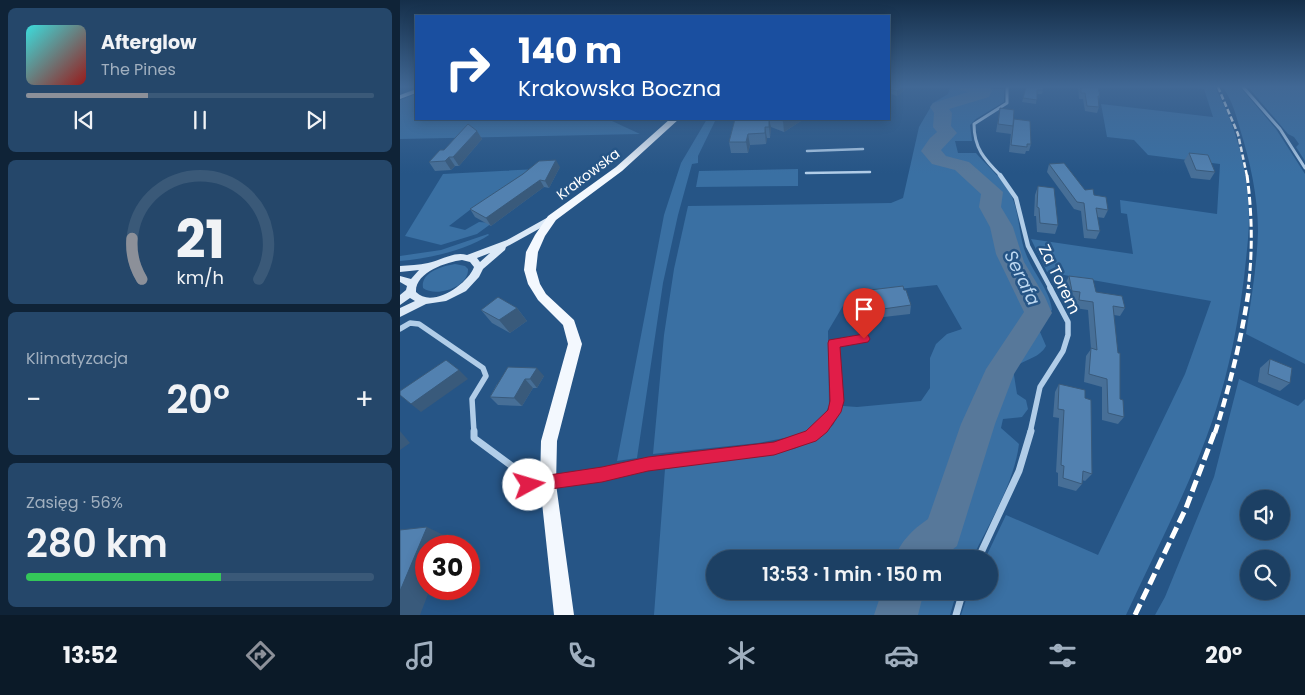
<!DOCTYPE html>
<html lang="pl">
<meta charset="utf-8">
<style>
:root{--surface:#1c4064;--page:#25476a;--text:#f1f3f6;--muted:#a0afbf;--line:#3a5978;--accent:#8c9099}
body{margin:0;font-family:Poppins,sans-serif;background:var(--page);color:var(--text);height:100vh;display:flex;flex-direction:column;font-size:19px;white-space:nowrap}
*{box-sizing:border-box;margin:0}
p{font-size:16px;color:var(--muted)}
.icon{flex:none;width:28px;height:28px;fill:none;stroke:currentColor;stroke-width:2;stroke-linecap:round;stroke-linejoin:round}
.map{position:relative;flex:1;overflow:hidden}
.panel{display:flex;flex-direction:column;gap:8px;padding:8px;background:#0f2337;width:400px}
.panel>*{flex:none}
.hud{position:absolute;left:15px;top:15px;width:475px;height:105px;border-radius:0px;box-shadow:0 2px 12px #0003,0 0 0 1px var(--line);background:#1a4fa0;color:#fff;overflow:hidden}
.buttons{position:absolute;left:840px;top:490px;display:grid;gap:10px}
.buttons a{display:grid;place-items:center;width:50px;height:50px;border-radius:50%;background:var(--surface);box-shadow:0 2px 12px #0003,0 0 0 1px var(--line);font-size:25px}
.speed{position:absolute;left:15px;top:535px;display:flex;gap:10px;font-size:25px;font-weight:700;text-align:center}
.speed>*{display:grid;place-content:center;width:65px;height:65px;border-radius:50%;background:var(--surface);box-shadow:0 2px 12px #0003,0 0 0 1px var(--line);line-height:1}
.speed .limit{border:8px solid #d22;background:#fff;color:#111}
.pin{position:absolute;display:grid;place-items:center;width:42px;height:42px;color:#fff;margin:-51px -21px;border-radius:50% 50% 50% 0;rotate:-45deg;box-shadow:0 0 5px #0007}
.pin .icon{rotate:45deg}
.me{position:absolute;width:55px;margin:-28px;rotate:84deg;stroke-linejoin:round;filter:drop-shadow(0 0 4px #0008)}
.turn{display:flex;align-items:center;gap:18px;height:105px;padding:0 20px;font-size:22px}
.turn .icon{width:65px;height:65px;stroke-width:2.5}
.turn b{display:block;font-size:35px;line-height:42px}
.big{font-size:38px;font-weight:600;line-height:1.1}
.panel .card{flex:1;display:flex;flex-direction:column;justify-content:center;gap:8px;min-width:0;padding:0 18px;border-radius:8px;background:var(--page)}
.panel .dial{align-items:center;gap:0}
.dial svg{height:130px;overflow:visible;fill:none;stroke:var(--line);stroke-width:7;stroke-linecap:round;text-anchor:middle}
.dial text{fill:var(--text);stroke:none}
.song{display:flex;align-items:center;gap:15px}
.cover{width:60px;height:60px;border-radius:8px;background:linear-gradient(135deg,hsl(180 70% 55%),hsl(0 70% 35%))}
.played{height:5px;border-radius:2px;background:linear-gradient(90deg,var(--accent) 35%,var(--line) 35%)}
.keys{display:flex;justify-content:space-around;direction:ltr}
.heat{display:flex;justify-content:space-between;align-items:center;font-size:28px;direction:ltr}
.charge{height:8px;border-radius:4px;background:linear-gradient(90deg,#34c759 56%,var(--line) 0)}
.trip{position:absolute;left:306px;top:550px;width:292px;height:50px;border-radius:25px;background:var(--surface);box-shadow:0 2px 12px #0003,0 0 0 1px var(--line);font-weight:600;line-height:50px;text-align:center}
.tab-bar{display:flex;height:80px;justify-content:space-around;align-items:center;background:#0b1a28;color:var(--muted)}
.tab-bar .icon{width:35px;height:35px}
.tab-bar .on{color:var(--accent)}
.tab-bar b{font-size:22px;color:var(--text)}
main{display:flex;flex:1;min-height:0}
.map>svg:first-child{display:block}
.green{fill:#3a70a3;fill-rule:evenodd}
.lines{fill:none;stroke-linecap:round;stroke-linejoin:round}
.river{fill:#57789a;fill-rule:evenodd}
.lane{stroke:#b1cde8;stroke-width:2.5}
.street-far3{stroke:#b1cde8;stroke-width:3}
.street-far2{stroke:#b1cde8;stroke-width:4.5}
.street-far1{stroke:#b1cde8;stroke-width:5.5}
.street{stroke:#b1cde8;stroke-width:7}
.secondary{fill:#dbe9f7;fill-rule:evenodd}
.primary{fill:#f3f8fe;fill-rule:evenodd}
.rail-far3{stroke:#fff;stroke-width:2.5;stroke-dasharray:5.5 2.5;stroke-linecap:butt}
.rail-far2{stroke:#fff;stroke-width:3;stroke-dasharray:8 3;stroke-linecap:butt}
.rail-far1{stroke:#fff;stroke-width:4.5;stroke-dasharray:9 4.5;stroke-linecap:butt}
.rail{stroke:#fff;stroke-width:5;stroke-dasharray:12 5;stroke-linecap:butt}
.wall{fill:#476f97}
.shaded-wall{fill:#395a7b}
.building{fill:#5281b0;stroke:#395a7b}
.route{fill:#e11d48;stroke:#92132f}
.labels{text-anchor:middle;stroke-width:5;stroke-linejoin:round;paint-order:stroke}
.far-street-label{font-size:14px;fill:#fff;stroke:#265586}
.street-label{font-size:16px;fill:#fff;stroke:#265586}
.water-label{font-size:18px;font-style:italic;fill:#bcd7f0;stroke:#265586}
</style>
<main>
<section class="panel">
<div class="card">
<div class="song"><i class="cover"></i><div><b>Afterglow</b><p>The Pines</p></div></div>
<div class="played"></div>
<div class="keys"><svg class="icon" aria-label="previous" viewBox="0 0 24 24"><path d="M18 5L8 12l10 7zM5 5v14"/></svg><svg class="icon" aria-label="pause" viewBox="0 0 24 24"><path d="M8 5v14M16 5v14"/></svg><svg class="icon" aria-label="next" viewBox="0 0 24 24"><path d="M6 5l10 7-10 7zM19 5v14"/></svg></div>
</div>
<div class="card dial"><svg viewBox="0 0 100 80">
<path d="M14 69A42 42 0 1 1 86 69"/>
<path d="M14 69A42 42 0 0 1 8 44" stroke="#8c9099"/>
<text x="50" y="56" font-size="32" font-weight="700">21</text>
<text x="50" y="72" font-size="11">km/h</text>
</svg></div>
<div class="card"><p>Klimatyzacja</p>
<div class="heat"><a>−</a><b class="big">20°</b><a>+</a></div>
</div>
<div class="card"><p>Zasięg · 56%</p><b class="big">280 km</b><div class="charge"></div></div>
</section>
<div class="map">
<svg width="905" height="615" viewBox="0 0 905 615">
<rect width="100%" height="100%" fill="#265586"/>
<g class="green">
<path d="M550,87l54,2v13l-28,17 -6,6 2,16h-17l3,12h18c10,12 25,24 33,38 11,19 9,43 17,63 7,19 24,36 26,56l-15,15 9,21c-7,13 -23,13 -33,23l4,25 9,6 2,9 -6,8 -19,2 -2,9 18,16c-5,40 -30,79 -47,115h-257v32h242l-7,24h-296l11,-146 129,-20 22,-10 17,-14 10,-19 14,1 64,-6 9,-13v-30l6,-14 11,-10 15,-5 -25,-44 -87,9 -22,37 1,74 -6,15 -17,14 -48,9 -105,11 11,-119 10,-66 14,-63 203,-3 12,-5 16,-71 14,-24 15,-9z"/>
<path d="M780,87h35c21,39 34,85 34,130 0,20 -3,41 -5,61 -5,38 -12,77 -23,115 -22,77 -62,150 -95,222h-165l8,-24h21v-32h-5l21,-44 92,40 87,-181 26,-73 -164,-29 -16,-33 102,15 -6,-40 -6,-1 -1,-13 97,14 3,-50 -72,-9 -14,-15 -27,-3 -6,-33 112,13 -9,-28z"/>
<path d="M823,87h17l36,42 29,45v190l-59,-30c5,-34 11,-68 12,-103 0,-34 -8,-70 -18,-102 -5,-17 -7,-26 -17,-42z"/>
<path d="M848,87h57v74l-9,-14 3,-3 -5,-7 -6,-3z"/>
<path d="M16,94v25h202l-6,2 28,13 -240,5v-39z"/>
<path d="M307,119h9l-18,37v7l-6,1 -14,51 -15,68 -26,175 -20,3 47,-246 17,-52z"/>
<path d="M137,169l-62,37 -26,20 16,4 14,-8 13,1 -15,11 -36,11 -36,-9 38,-62z"/>
<path d="M398,169v17l-102,1 3,-16z"/>
<path d="M88,234l1,1c-23,15 -61,24 -89,26v-5l41,-6z"/>
<path d="M55,264l10,2 3,3c1,18 -32,29 -45,19 -3,-16 20,-22 32,-24z"/>
<path d="M839,379l59,27 7,-7v216h-150l10,-18 49,-120zM849,499h32v32h-32zM849,559h32v32h-32z"/>
</g>
<g class="lines">
<g class="river">
<path d="M558,87h32l2,3 -3,7 -40,12 3,4 -1,13 6,7 -16,17 5,6 23,6 34,30 -2,15 12,20 11,35 21,35 7,16 -38,61 -19,50 -38,122 -17,13h-46c7,-18 18,-29 34,-40l33,-95 25,-55 38,-57 -28,-58 -6,-27 -11,-20 2,-13 -26,-24 -23,-6 -11,-13 9,-13 7,-6 -4,-5 1,-14 -4,-6 3,-4 35,-11 -8,-2z"/>
<path d="M482,591h42l-6,24h-44z"/>
</g>
<g class="lane">
<path d="M407,151l56,-2"/>
<path d="M406,173l64,-1"/>
</g>
<g class="street-far3">
<path d="M843,87l37,42 25,39"/>
<path d="M601,176c-17,-17 -27,-28 -27,-52l33,-21v-16"/>
</g>
<path class="street-far2" d="M600,175l16,23 12,48 23,43"/>
<g class="street-far1">
<path d="M0,329l10,-6 9,1 64,44 3,8 -14,23 2,34"/>
<path d="M416,433l18,-21 3,-11 -3,-58 30,-4"/>
<path d="M630,433l10,-46 23,-36 5,-16v-13l-18,-34"/>
</g>
<g class="street">
<path d="M74,431v7l42,31 13,16 91,-14 28,-7 126,-15 37,-12 6,-6"/>
<path d="M578,559l41,-88 12,-40"/>
<path d="M556,615l7,-24"/>
</g>
<g class="secondary">
<path d="M16,89v4l-16,6v-4z"/>
<path d="M152,215l3,1v4l-49,27 -1,3 -22,19 -4,8 -13,14 -20,10 -20,3 -26,13v-9l15,-7 -5,-3 -10,7v-10l6,-5 1,-4 -7,-4v-6l11,3 8,-9 -19,2v-6c9,-1 19,-1 28,-3 13,-2 25,-12 39,-8l40,-15zM90,253l-10,9 -3,-4zM62,260l8,2 4,5c-6,17 -42,42 -58,25 -1,-20 31,-30 46,-32z"/>
</g>
<path class="primary" d="M270,119h9l-57,52 -66,49 -11,16 -7,16 -2,18 4,14 6,10 28,26 8,24 -25,97 -1,43 18,131h-20l-14,-131 1,-43 27,-97 -5,-19 -25,-25 -10,-16 -4,-14 2,-18 9,-17 13,-19 68,-49z"/>
<path class="rail-far3" d="M818,87l20,47 9,42"/>
<path class="rail-far2" d="M847,175c5,38 6,76 1,114"/>
<path class="rail-far1" d="M815,433c15,-48 27,-96 34,-145"/>
<path class="rail" d="M735,615l51,-107 29,-77"/>
</g>
<g class="wall">
<path d="M489,87h19l-11,9 -8,-3z"/>
<path d="M626,87l17,3 -1,4h-5l-1,10 -14,-2z"/>
<path d="M678,87h20l2,9 -2,5 1,6 -2,6 -12,-2 -2,-12h-4z"/>
<path d="M600,108l14,11 17,25 -2,7h-3l-1,3 -16,-2 2,-19v1l-15,-2z"/>
<path d="M335,119h69l-20,13 -13,-5 -1,11h-3l-1,6 -16,1 -2,8h-17l-2,-11z"/>
<path d="M77,131l5,8 -23,27h-4l-4,4 -16,1 -6,-9 15,-12z"/>
<path d="M789,153l26,19 -5,8 -19,-2 -7,-17z"/>
<path d="M649,164l36,26 9,5 14,15 -4,8 -7,-1 3,14 -4,8 -12,-1 -3,-27 -7,-2 -27,-37z"/>
<path d="M160,167l-11,21 -5,-1 -53,39 -16,-9 -5,-8z"/>
<path d="M638,186l20,39 -3,9 -18,-2 -1,-16h-2l1,-21z"/>
<path d="M669,276l56,32 -5,8 -6,-1 6,84 4,18 -6,7 -16,-4v-33l-18,-5 2,-26 5,-7 -3,-39 -13,-2 1,-8 -8,-1 -3,-15z"/>
<path d="M470,290h34l7,15 -1,9 -35,4 -5,-19z"/>
<path d="M117,308l10,13 -17,12 -18,-10 -11,-13z"/>
<path d="M870,359l20,24 -10,8 -22,-9 2,-14z"/>
<path d="M144,376l-7,12h-4l-11,18 -24,-1 -8,-8 7,-13z"/>
<path d="M659,384l26,14 7,76 -7,7 -3,-1v4l-6,7 -18,-5v-13l-2,-1 3,-54 -6,-1 2,-25z"/>
</g>
<g class="shaded-wall">
<path d="M503,87h5l-11,9v-5z"/>
<path d="M369,119l2,8 -1,11 -1,-11z"/>
<path d="M387,119h17l-20,13 -1,-11z"/>
<path d="M365,127l2,11 -1,6 -1,-11z"/>
<path d="M77,131l5,8 -23,27 -6,-9z"/>
<path d="M348,134l2,11 -2,8 -2,-11z"/>
<path d="M49,157l6,9 -4,4 -6,-9z"/>
<path d="M156,160l4,7 -11,21 -4,-7z"/>
<path d="M140,180l4,7 -53,39 -5,-8z"/>
<path d="M117,308l10,13 -17,12 -11,-13z"/>
<path d="M137,368l7,8 -7,12 -7,-9z"/>
<path d="M59,370l9,9 -47,33 -10,-8z"/>
<path d="M125,379l8,9 -11,18 -8,-8z"/>
<path d="M0,431l10,12 -10,7z"/>
<path d="M27,527l23,11 -3,8h-21v43h4l-10,26h-20v-24z"/>
</g>
<g class="building">
<path d="M489,87h14l-6,4 -8,-2z"/>
<path d="M626,87h18l-1,3h-6v10l-14,-2z"/>
<path d="M681,87h17l2,9h-2l1,11 -12,-1 -2,-13h-4z"/>
<path d="M600,108l14,2 -1,16 -15,-2z"/>
<path d="M335,119h34v8h-4v6l-17,1 -2,8h-17z"/>
<path d="M376,119h11l-4,2z"/>
<path d="M614,119l16,2 1,23h-4v3l-16,-2z"/>
<path d="M68,124l9,7 -24,26h-4l-4,4 -16,1 11,-12h4z"/>
<path d="M789,153l19,2 7,17 -19,-2z"/>
<path d="M156,160l-11,21 -5,-1 -54,38 -16,-9 53,-35 16,-13z"/>
<path d="M664,163l21,27 8,-1 1,6 12,2 2,13 -12,-2 4,23 -13,-1 -3,-27 -7,-1 -28,-38z"/>
<path d="M638,186l16,2 4,37 -18,-2 -1,-15 -2,-1z"/>
<path d="M669,276l24,3 3,13 26,4 3,12 -12,-2 5,47h2v46l3,1 1,17 -16,-4 -1,-34 -18,-5 2,-26 6,2 -4,-48 -14,-2 1,-8 -8,-1z"/>
<path d="M503,286l1,4h2l5,15 -35,5 -6,-20z"/>
<path d="M98,297l19,11 -18,12 -18,-10z"/>
<path d="M870,359l22,9 -2,15 -22,-9z"/>
<path d="M46,360l13,10 -48,34 -11,-9v-4z"/>
<path d="M108,367l29,1 -7,11h-5l-11,19 -24,-1z"/>
<path d="M659,384l26,6v8l6,2 1,74 -9,-3 -1,13 -19,-6 1,-12 -3,-1 3,-55 -6,-1z"/>
<path d="M27,527l-27,64v-61z"/>
</g>
<linearGradient id="sky" x2="0" y2="1"><stop stop-color="#152f4a"/><stop offset="0.5" stop-color="#416895"/><stop offset="1" stop-color="#416895" stop-opacity="0"/></linearGradient>
<rect width="905" height="173" fill="url(#sky)"/>
<path class="route" d="M464,334l4,1 2,4 -2,3 -28,5 4,54 -3,11 -14,20 -11,9 -42,14 -126,16 -46,11 -73,10 -5,-2 -2,-5 2,-5 5,-2 73,-11 46,-10 126,-15 32,-11 22,-21 2,-9 -2,-58 1,-3z"/>
<g class="labels">
<g class="far-street-label">
<text transform="translate(188 174) rotate(-37)" y="5">Krakowska</text>
</g>
<g class="street-label">
<text transform="translate(660 279) rotate(64)" y="6">Za Torem</text>
</g>
<g class="water-label">
<text transform="translate(622 278) rotate(64)" y="6">Serafa</text>
</g>
</g>
</svg>
<div class="buttons">
<a><svg class="icon" aria-label="sound" viewBox="0 0 24 24"><path d="M4 9h4l5-4v14l-5-4H4zM17 9q2 3 0 6"/></svg></a>
<a><svg class="icon" aria-label="search" viewBox="0 0 24 24"><circle cx="10" cy="10" r="6"/><path d="M15 15l6 6"/></svg></a>
</div>
<div class="speed"><div class="limit">30</div></div>
<div class="pin" style="left:464px;top:339px;background:#d93025"><svg class="icon" aria-label="arrive" viewBox="0 0 24 24"><path d="M6 21V4h12l-3 4 3 4H6"/></svg></div>
<svg class="me" style="left:129px;top:485px" viewBox="-20 -20 40 40"><circle r="19" fill="#fff"/><path d="M0-13L10 11 0 6-10 11z" fill="#e11d48"/></svg>
<div class="trip">13:53 · 1 min · 150 m</div>
<div class="hud">
<div class="turn"><svg class="icon" aria-label="right" viewBox="0 0 24 24"><path d="M7 20v-9h11M14 6l5 5-5 5"/></svg><div><b>140 m</b>Krakowska Boczna</div></div>
</div>
</div>
</main>
<nav class="tab-bar">
<b>13:52</b>
<svg class="icon on" aria-label="directions" viewBox="0 0 24 24"><path d="M12 3l9 9-9 9-9-9zM9 14v-3h6M13 9l2 2-2 2"/></svg>
<svg class="icon" aria-label="music" viewBox="0 0 24 24"><path d="M9 18V5l10-2v13"/><circle cx="6" cy="18" r="3"/><circle cx="16" cy="16" r="3"/></svg>
<svg class="icon" aria-label="phone" viewBox="0 0 24 24"><path d="M5 4h4l2 5-3 2q2 4 5 5l2-3 5 2v4C11 20 4 13 5 4z"/></svg>
<svg class="icon" aria-label="climate" viewBox="0 0 24 24"><path d="M12 3v18M4 7l16 10M4 17L20 7"/></svg>
<svg class="icon" aria-label="car" viewBox="0 0 24 24"><path d="M5 17H2v-5l4-1 3-4h7l3 4 3 1v5h-3M9 17h6M6 11h13"/><circle cx="7" cy="17" r="2"/><circle cx="17" cy="17" r="2"/></svg>
<svg class="icon" aria-label="filters" viewBox="0 0 24 24"><path d="M4 7h16M4 17h16"/><circle cx="9" cy="7" r="2"/><circle cx="15" cy="17" r="2"/></svg>
<b>20°</b>
</nav>
